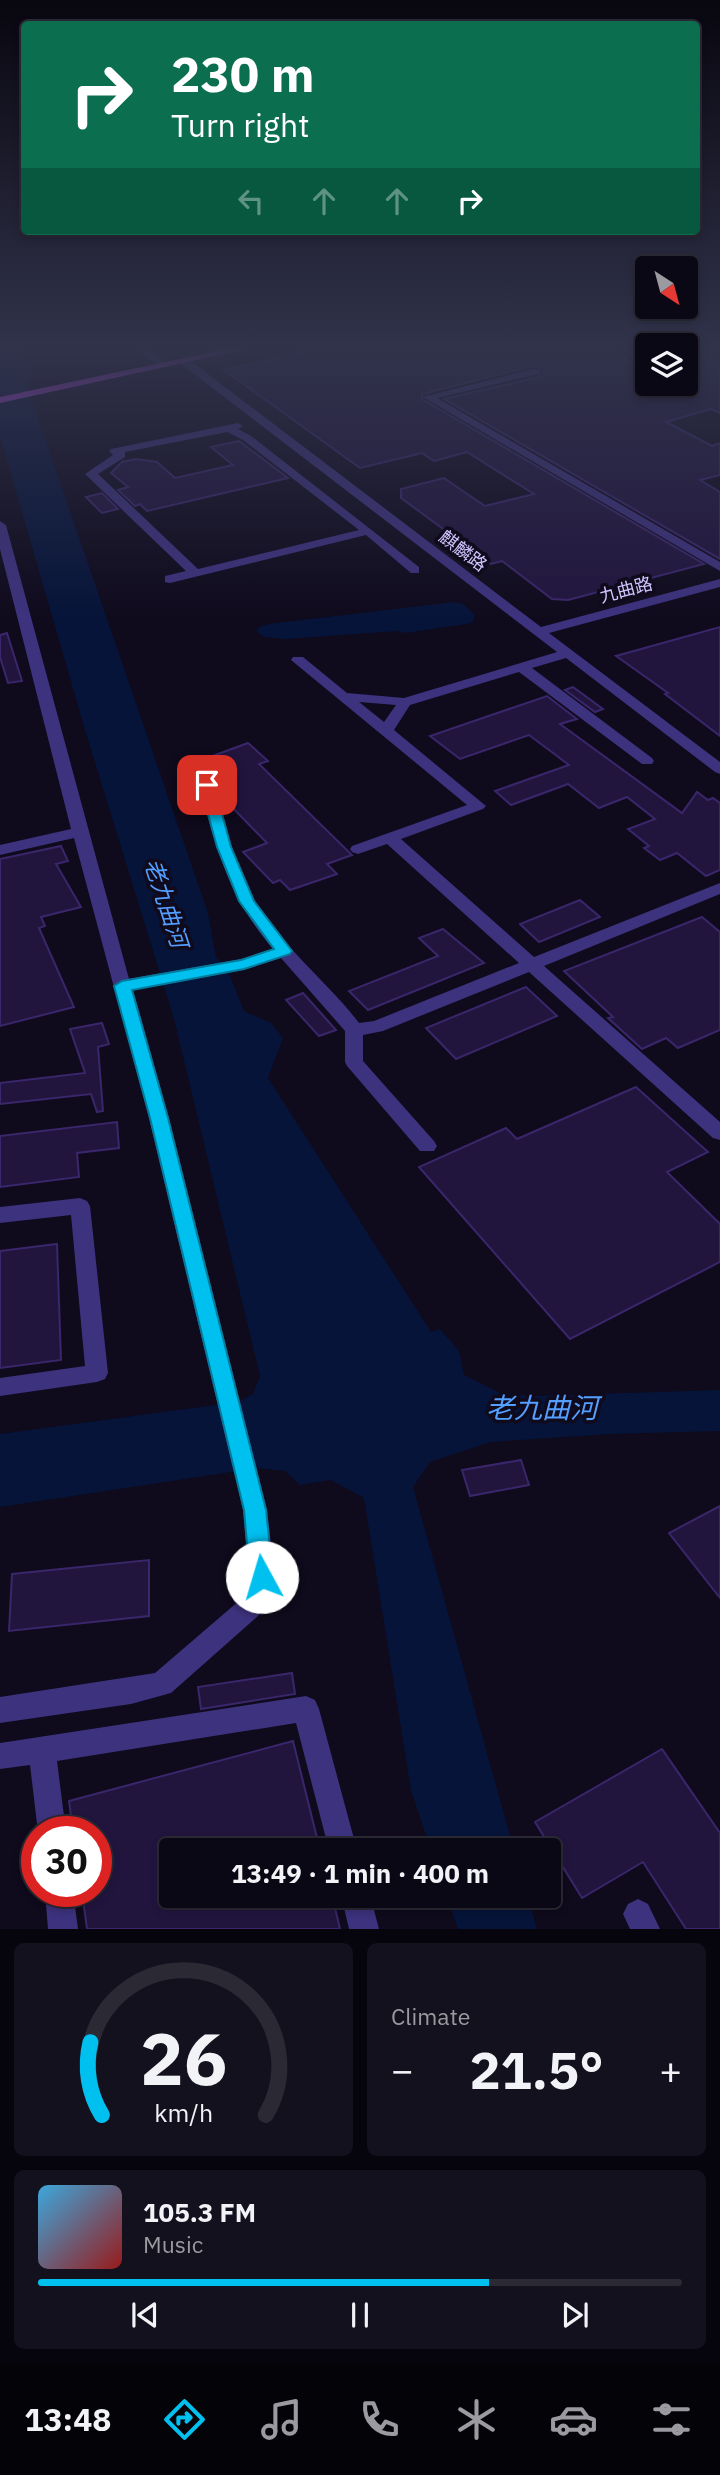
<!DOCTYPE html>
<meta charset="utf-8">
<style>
:root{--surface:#0b0815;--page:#14111e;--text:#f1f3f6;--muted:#9a9aa0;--line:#2b2934;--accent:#00c0f0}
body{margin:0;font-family:"IBM Plex Sans","Noto Sans SC",sans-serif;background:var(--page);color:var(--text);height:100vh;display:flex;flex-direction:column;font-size:26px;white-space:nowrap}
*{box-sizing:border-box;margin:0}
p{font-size:23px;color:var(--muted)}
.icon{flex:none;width:38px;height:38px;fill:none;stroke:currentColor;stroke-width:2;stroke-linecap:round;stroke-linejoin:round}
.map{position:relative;height:1929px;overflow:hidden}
.details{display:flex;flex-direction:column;gap:14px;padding:14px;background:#06040c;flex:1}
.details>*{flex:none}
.hud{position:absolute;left:21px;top:21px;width:679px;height:214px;border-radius:7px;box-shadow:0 4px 10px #0003,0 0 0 2px var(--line);background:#0b6e4f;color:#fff;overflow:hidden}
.needle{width:46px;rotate:144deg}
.fabs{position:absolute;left:635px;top:256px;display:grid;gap:14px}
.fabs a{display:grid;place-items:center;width:63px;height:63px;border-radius:7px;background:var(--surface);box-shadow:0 4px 10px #0003,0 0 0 2px var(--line);font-size:35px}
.speed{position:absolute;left:21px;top:1816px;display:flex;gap:14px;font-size:35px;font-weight:700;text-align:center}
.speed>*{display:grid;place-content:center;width:91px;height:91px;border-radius:50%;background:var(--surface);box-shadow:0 4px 10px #0003,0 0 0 2px var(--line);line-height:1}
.speed .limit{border:10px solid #d22;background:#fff;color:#111}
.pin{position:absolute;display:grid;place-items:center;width:60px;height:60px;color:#fff;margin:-30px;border-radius:14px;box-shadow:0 4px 10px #0006}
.me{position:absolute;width:77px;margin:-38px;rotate:354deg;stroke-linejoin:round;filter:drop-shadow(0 0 5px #0008)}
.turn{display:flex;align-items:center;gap:24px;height:147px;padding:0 35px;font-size:32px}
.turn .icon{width:91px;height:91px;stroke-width:2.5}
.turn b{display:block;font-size:49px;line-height:60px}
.lanes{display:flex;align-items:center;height:66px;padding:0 35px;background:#0003;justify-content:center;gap:35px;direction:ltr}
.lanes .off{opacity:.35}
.big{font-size:52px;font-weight:700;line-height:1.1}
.details .tile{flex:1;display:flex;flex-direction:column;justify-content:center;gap:10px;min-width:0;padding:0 24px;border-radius:10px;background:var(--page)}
.details .dial{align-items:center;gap:0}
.dial svg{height:182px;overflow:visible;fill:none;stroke:var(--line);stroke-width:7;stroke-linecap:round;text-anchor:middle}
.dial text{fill:var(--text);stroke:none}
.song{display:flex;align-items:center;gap:21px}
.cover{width:84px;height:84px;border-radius:10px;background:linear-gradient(135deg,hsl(200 70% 55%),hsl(0 70% 35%))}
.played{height:7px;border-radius:4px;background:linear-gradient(90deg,var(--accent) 70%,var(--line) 70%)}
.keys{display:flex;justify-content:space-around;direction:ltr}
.heat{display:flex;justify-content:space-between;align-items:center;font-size:38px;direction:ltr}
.details .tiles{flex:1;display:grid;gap:14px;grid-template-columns:1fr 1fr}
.tile:last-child{grid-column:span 2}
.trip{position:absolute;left:159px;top:1838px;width:402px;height:70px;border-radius:7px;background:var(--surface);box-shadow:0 4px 10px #0003,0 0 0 2px var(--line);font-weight:700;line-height:70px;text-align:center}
.tab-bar{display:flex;height:112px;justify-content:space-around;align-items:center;background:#040308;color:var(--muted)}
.tab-bar .icon{width:49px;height:49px}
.tab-bar .active{color:var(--accent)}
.tab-bar b{font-size:32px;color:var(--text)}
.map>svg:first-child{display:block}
.water{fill:#061439}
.building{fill:#21153e;stroke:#3a266b;stroke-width:2}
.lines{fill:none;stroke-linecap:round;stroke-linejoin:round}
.minor{fill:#3d327e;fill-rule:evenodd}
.major{fill:#ce4cff;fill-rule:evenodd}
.route{fill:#00c0f0;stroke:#007d9c;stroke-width:2}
.labels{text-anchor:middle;stroke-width:7;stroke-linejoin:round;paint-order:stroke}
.far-street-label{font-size:18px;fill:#d1c5ff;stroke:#0f0a1c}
.water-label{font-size:23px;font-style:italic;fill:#539eff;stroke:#0f0a1c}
.near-water-label{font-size:28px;font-style:italic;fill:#539eff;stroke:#0f0a1c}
</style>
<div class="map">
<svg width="720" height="1929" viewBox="0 0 720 1929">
<rect width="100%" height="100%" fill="#0f0a1c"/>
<g class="water">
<path d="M0,349h23l9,28 -6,6 182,530 8,44 12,14 16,40 27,12 12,15 -15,40 163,254 9,-3 19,22 5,24 36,18 32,3 188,-6v41l-110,3 -120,8 -60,20 -17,25 101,363h-83l-20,-60 -47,-292 -33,-18 -31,5 -15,-14 -27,-3 -258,39v-73l238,-32 15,-8 7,-18 -86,-357 -89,-289 -85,-294z"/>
<path d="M454,602l9,2 12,11 -3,8 -67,10 -7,-2 -113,8 -21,-2 -8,-6 5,-5 15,-3z"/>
<path d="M446,1895h81l10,34h-79z"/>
</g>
<g class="building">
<path d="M317,349h100l1,4 17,-4h175l12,10 3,-1 23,13v12h38v-34h34v64l-9,-4 -45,13 46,24 8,-3v32l-20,5 20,12v67l-276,-160 95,-22v-10l-6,-1 -111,28v5l282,165 -136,36 -16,-1 -50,-38 -11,3 -90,-66v-9l43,-11 41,28 49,-12 -67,-42 -33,9 -12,-8 -62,15 -136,-98z"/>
<path d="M239,441l49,37 -141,33 -7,-7 -5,2 -17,-16 10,-3 -17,-14 11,-11 14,-3 21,3 18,16 58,-13 -22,-18z"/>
<path d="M102,493l16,16 -16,4 -16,-16z"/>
<path d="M720,627v109l-55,-42 3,-1 -52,-37z"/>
<path d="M7,633l15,48 -14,2 -8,-26v-22z"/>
<path d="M573,687l30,22 -8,3 -30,-22z"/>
<path d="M547,696l30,23 -17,5 122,89 15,-21 11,8 5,-2 7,5v67l-14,6 -29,-23 -17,7 -16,-12 5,-2 -21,-17 27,-10 -28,-22 -28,11 -31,-24 -57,21 -16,-14 74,-26 -40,-30 -69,24 -30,-23z"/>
<path d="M248,743l20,18 -9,3 93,91 -25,9 10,10 -47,16 -10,-10 -7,3 -30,-31 24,-9 -46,-47 -5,-13 -8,-5 -6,1 -14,-14z"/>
<path d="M61,846l7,15 -12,3 25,43 -40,10 4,9 -6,2 35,79 -74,19v-167z"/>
<path d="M580,900l20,17 -61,25 -19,-18z"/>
<path d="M702,917l18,15v98l-42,18 -12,-10 -24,11 -34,-31 5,-1 -49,-46z"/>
<path d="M443,929l41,34 -116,47 -19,-19 89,-35 -19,-18z"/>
<path d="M526,987l31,29 -101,43 -30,-31z"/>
<path d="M303,993l33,37 -17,6 -33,-36z"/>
<path d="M102,1023l7,21 -11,3 5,64 -6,1 -6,-18 -91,10v-21l85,-10 -15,-44z"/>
<path d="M636,1087l72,65 -41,20 53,52v38l-150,77 -151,-172 87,-39 11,11z"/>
<path d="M117,1122l2,26 -42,5 2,24 -79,10v-51z"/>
<path d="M57,1244l4,116 -61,8v-117z"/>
<path d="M521,1460l8,25 -59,11 -8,-26z"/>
<path d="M720,1506v92l-51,-65z"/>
<path d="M149,1560v56l-140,15 3,-57z"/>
<path d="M292,1673l3,21 -94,15 -3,-22z"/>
<path d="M293,1741l27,109h-148v45h160l8,34h-253l-5,-37h14v-60h-23l-4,-31z"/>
<path d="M662,1749l58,84v96h-34l-43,-67 -61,36 -47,-76z"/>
</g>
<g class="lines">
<g class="minor">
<path d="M136,349h12l22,16 -9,2z"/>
<path d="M180,359h8l353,268 179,-48v8l-171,46 171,129v12l-5,-2 -149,-114 -34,10 120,90 2,3 -2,3h-10l-123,-92 -109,33 -16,25 92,76 -3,3 -82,30 133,118 186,-74v11l-176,72 176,156v18l-7,-2 -184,-166 -146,59 -20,4v26l71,80 3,5 -3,5h-14l-73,-85 -2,-4v-31l-64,-73 -37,12 -111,20 36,128 98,392 8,67 -17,39 -87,77 -40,11 -131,19v-26l155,-24 85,-73 9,-23 -6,-67 -94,-392 -75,-280 -74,17v-10l71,-16 -71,-280v-28l6,4 123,454 112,-20 32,-10c-44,-51 -57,-101 -74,-164l8,-5 8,5c11,39 19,81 40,116 27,46 72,80 104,122l15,-2 145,-58 -132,-119 -29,10 -6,-2 -2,-3 2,-3 115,-41 -176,-145 2,-3h10l44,36 57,5 153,-46 -377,-289zM359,702l37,3 -12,17z"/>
<path d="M534,369l4,1v4l-101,24 283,164v9l-297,-174z"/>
<path d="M238,423l5,3 -5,3 13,7 168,131v6h-8l-45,-38 -196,48 -5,-1v-6l21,-5 -101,-97 28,-19 -4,-4 2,-2zM227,432l16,8 116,90 -161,39 -100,-95 27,-17v-5z"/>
<path d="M80,1198l7,3 3,5 18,167 -3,6 -8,3 -97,14v-18l85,-12 -14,-151 -71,8v-16z"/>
<path d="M306,1696l9,4 4,9 38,141h-28l-33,-127 -239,38 9,71h-28l-8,-67 -30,4v-26z"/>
<path d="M45,1892h28l5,37h-30z"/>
<path d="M341,1895h29l9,34h-30z"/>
<path d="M638,1899l10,5 12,25h-30l-7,-15 5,-10z"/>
</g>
<path class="major" d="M227,349h20l-247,54v-6z"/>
</g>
<linearGradient id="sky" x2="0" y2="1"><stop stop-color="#08060f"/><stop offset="0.56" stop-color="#31334b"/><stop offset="1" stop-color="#31334b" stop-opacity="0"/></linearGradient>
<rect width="720" height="619" fill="url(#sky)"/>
<path class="route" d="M207,781l7,4 17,62 23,54 38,50 -2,3 -46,15 -112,21 36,128 98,392 7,67 -3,7 -8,3 -8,-3 -4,-7 -6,-67 -94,-392 -36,-132 8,-5 119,-21 33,-11 -35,-48 -22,-54 -17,-62z"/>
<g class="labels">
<g class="far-street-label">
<text transform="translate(463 551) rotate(37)" y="6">麒麟路</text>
<text transform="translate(626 590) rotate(-15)" y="6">九曲路</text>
</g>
<g class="water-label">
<text transform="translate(166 903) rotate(72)" y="8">老九曲河</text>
</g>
<g class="near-water-label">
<text x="542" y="1418">老九曲河</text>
</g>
</g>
</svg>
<div class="fabs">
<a><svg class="needle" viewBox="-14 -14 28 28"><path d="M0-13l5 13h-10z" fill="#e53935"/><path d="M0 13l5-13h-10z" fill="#9a9aa0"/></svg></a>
<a><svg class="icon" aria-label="layers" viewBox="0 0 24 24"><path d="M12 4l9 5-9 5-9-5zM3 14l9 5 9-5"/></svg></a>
</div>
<div class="speed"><div class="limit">30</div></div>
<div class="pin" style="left:207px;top:785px;background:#d93025"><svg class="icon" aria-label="arrive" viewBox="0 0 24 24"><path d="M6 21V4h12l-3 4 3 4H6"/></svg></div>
<svg class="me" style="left:262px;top:1577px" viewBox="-20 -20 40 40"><circle r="19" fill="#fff"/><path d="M0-13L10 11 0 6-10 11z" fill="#00c0f0"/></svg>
<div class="trip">13:49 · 1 min · 400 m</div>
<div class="hud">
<div class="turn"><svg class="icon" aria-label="right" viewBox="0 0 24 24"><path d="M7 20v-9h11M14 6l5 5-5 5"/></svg><div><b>230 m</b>Turn right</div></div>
<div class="lanes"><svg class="icon off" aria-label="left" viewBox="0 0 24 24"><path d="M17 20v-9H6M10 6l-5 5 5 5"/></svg><svg class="icon off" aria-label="ahead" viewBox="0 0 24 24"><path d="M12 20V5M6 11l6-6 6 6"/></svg><svg class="icon off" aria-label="ahead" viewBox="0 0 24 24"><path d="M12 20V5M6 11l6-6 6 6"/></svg><svg class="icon" aria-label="right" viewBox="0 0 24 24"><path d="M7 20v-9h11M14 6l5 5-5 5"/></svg></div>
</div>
</div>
<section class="details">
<div class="tiles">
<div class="tile dial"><svg viewBox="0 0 100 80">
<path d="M14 69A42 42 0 1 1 86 69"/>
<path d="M14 69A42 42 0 0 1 9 37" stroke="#00c0f0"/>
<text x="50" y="56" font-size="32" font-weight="700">26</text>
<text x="50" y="72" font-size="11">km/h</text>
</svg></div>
<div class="tile"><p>Climate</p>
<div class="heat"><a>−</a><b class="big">21.5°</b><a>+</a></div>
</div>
<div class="tile">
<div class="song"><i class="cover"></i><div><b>105.3 FM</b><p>Music</p></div></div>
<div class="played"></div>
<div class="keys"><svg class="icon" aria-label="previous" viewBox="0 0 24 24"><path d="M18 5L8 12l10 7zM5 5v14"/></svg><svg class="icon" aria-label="pause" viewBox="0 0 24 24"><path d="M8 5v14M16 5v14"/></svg><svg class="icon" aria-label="next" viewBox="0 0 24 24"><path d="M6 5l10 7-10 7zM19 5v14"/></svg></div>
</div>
</div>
</section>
<nav class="tab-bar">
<b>13:48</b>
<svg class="icon active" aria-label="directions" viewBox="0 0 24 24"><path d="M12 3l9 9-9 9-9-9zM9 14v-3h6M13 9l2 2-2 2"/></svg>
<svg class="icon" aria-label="music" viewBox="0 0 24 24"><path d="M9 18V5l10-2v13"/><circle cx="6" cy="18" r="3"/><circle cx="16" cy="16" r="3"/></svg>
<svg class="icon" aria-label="phone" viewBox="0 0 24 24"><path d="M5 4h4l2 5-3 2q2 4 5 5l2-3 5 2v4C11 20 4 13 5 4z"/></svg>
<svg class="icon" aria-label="climate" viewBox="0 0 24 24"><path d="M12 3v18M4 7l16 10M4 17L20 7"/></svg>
<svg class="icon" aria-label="car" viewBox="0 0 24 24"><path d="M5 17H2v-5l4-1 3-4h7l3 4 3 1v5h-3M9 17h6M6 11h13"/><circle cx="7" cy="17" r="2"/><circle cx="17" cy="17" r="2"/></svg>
<svg class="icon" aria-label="filters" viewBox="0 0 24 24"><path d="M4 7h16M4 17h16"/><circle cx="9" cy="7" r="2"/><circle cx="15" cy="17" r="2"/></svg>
</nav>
